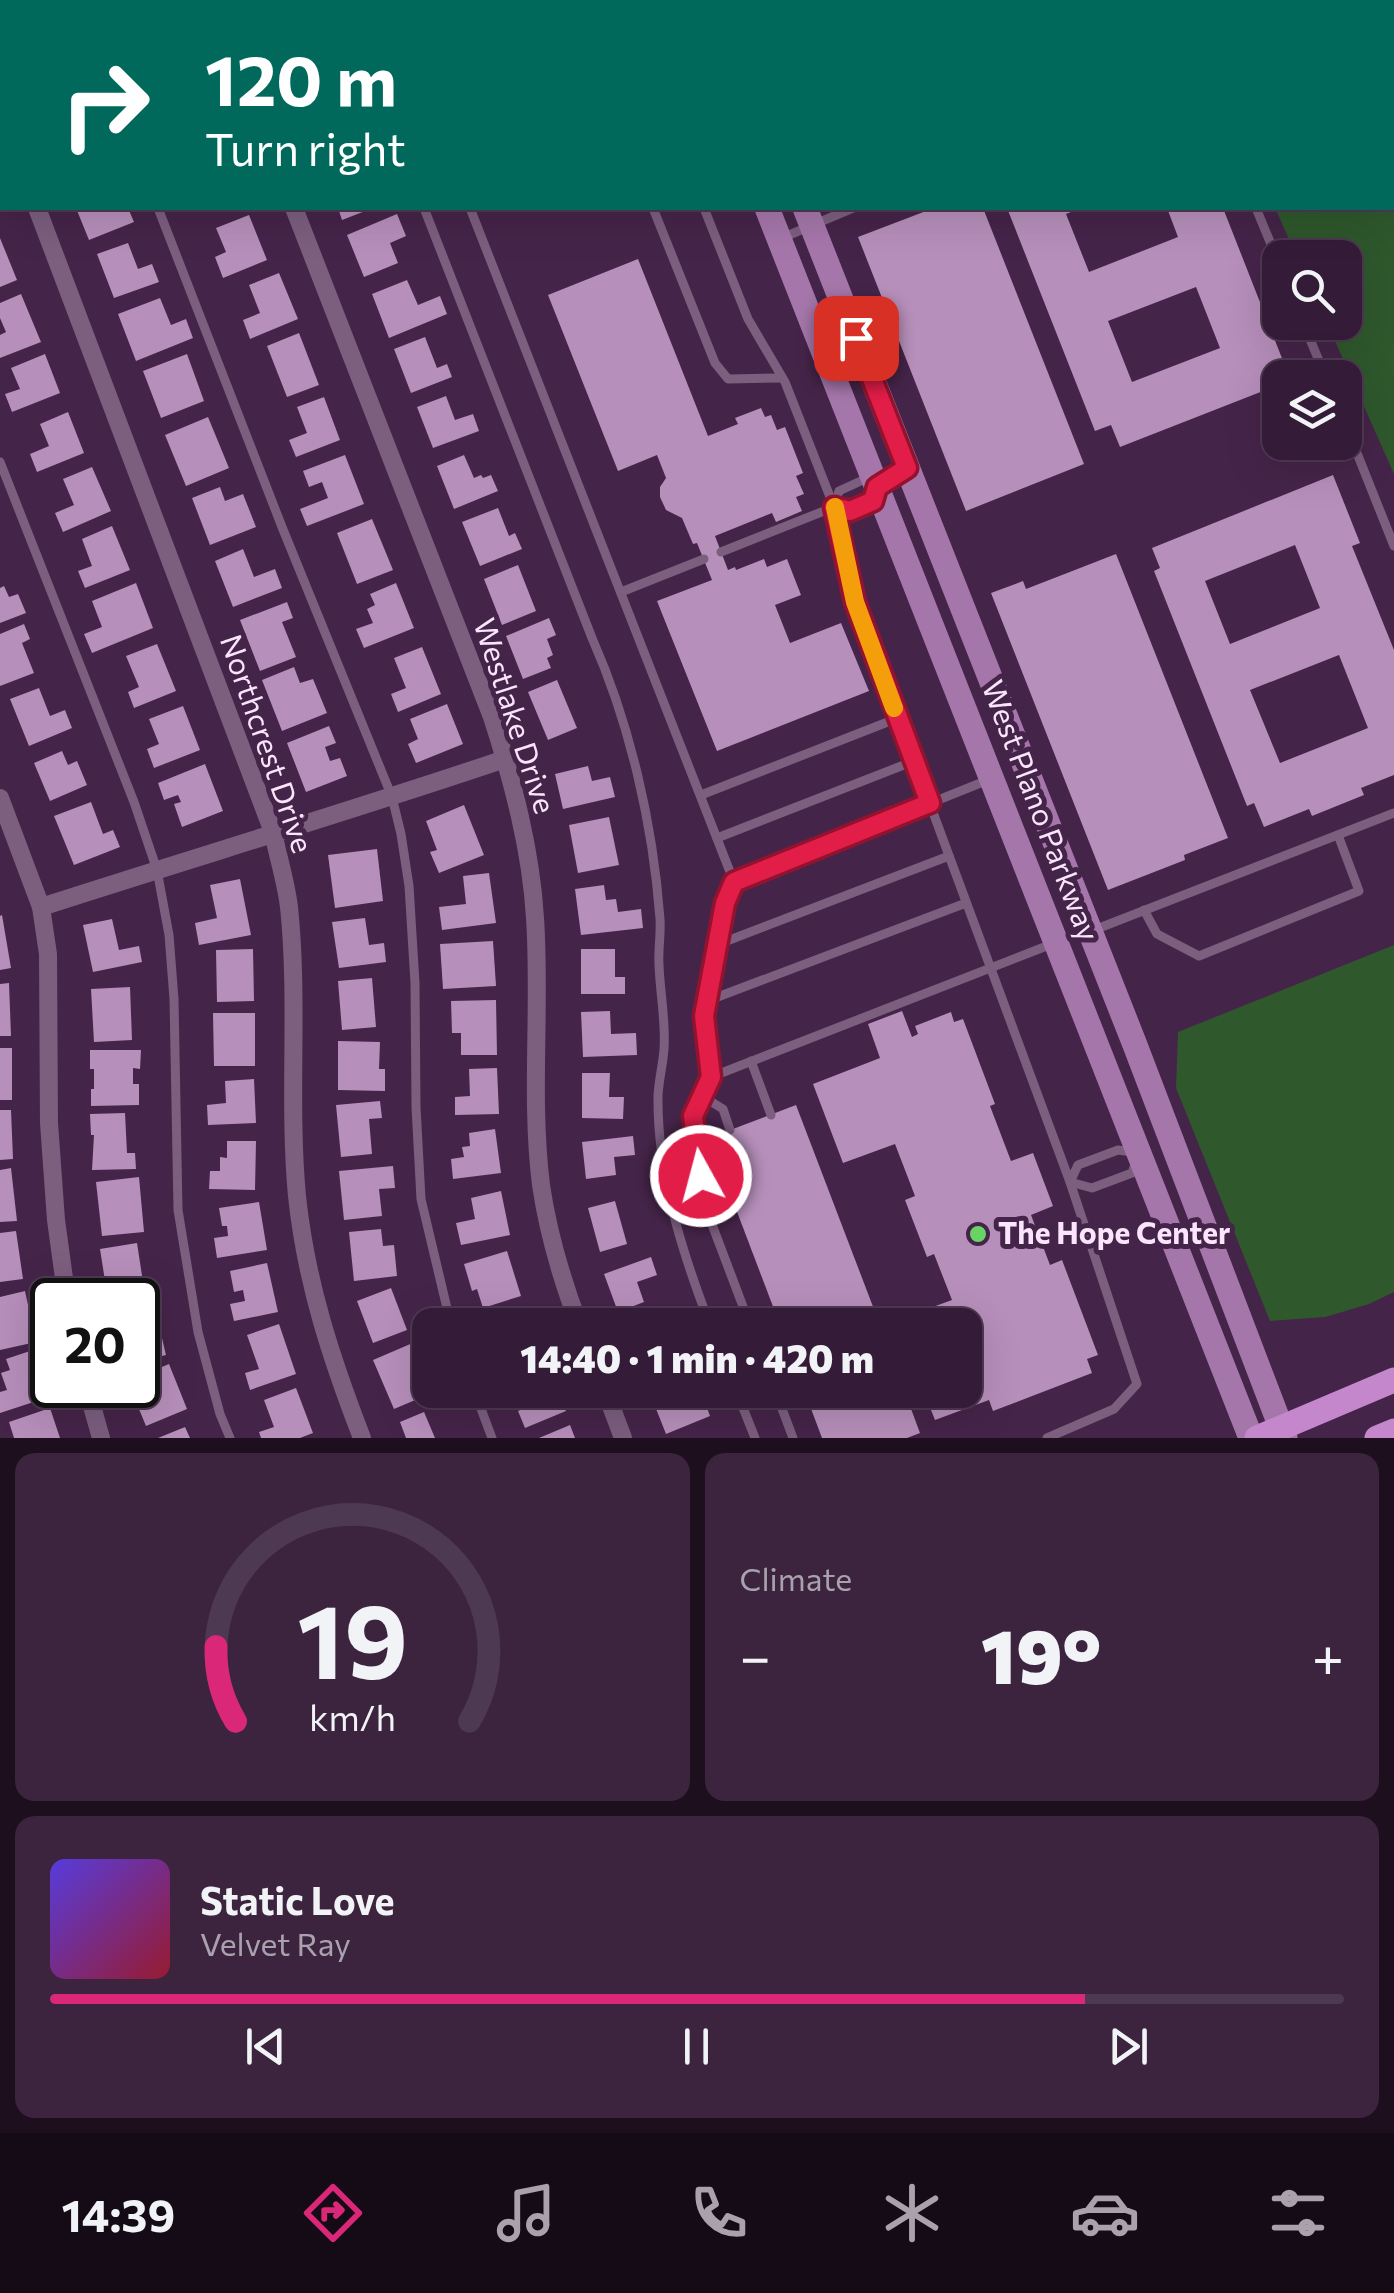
<!DOCTYPE html>
<meta charset="utf-8">
<style>
:root{--surface:#341b37;--page:#3c243f;--text:#f1f3f6;--muted:#a9a1ad;--line:#4e3952;--accent:#db2777}
body{margin:0;font-family:Commissioner,sans-serif;background:var(--page);color:var(--text);height:100vh;display:flex;flex-direction:column;font-size:38px;white-space:nowrap}
*{box-sizing:border-box;margin:0}
p{font-size:32px;color:var(--muted)}
.icon{flex:none;width:55px;height:55px;fill:none;stroke:currentColor;stroke-width:2;stroke-linecap:round;stroke-linejoin:round}
.map{position:relative;height:1438px;overflow:hidden}
.panel{display:flex;flex-direction:column;gap:15px;padding:15px;background:#1d0f1e;flex:1}
.panel>*{flex:none}
.hud{position:absolute;left:0px;top:0px;width:1395px;height:210px;box-shadow:0 10px 40px #0002,0 0 0 2px var(--line);background:#00695c;color:#fff;overflow:hidden}
.buttons{position:absolute;left:1262px;top:240px;display:grid;gap:20px}
.buttons a{display:grid;place-items:center;width:100px;height:100px;border-radius:20px;background:var(--surface);box-shadow:0 10px 40px #0002,0 0 0 2px var(--line);font-size:50px}
.speed{position:absolute;left:30px;top:1278px;display:flex;gap:20px;font-size:50px;font-weight:700;text-align:center}
.speed>*{display:grid;place-content:center;width:130px;height:130px;border-radius:50%;background:var(--surface);box-shadow:0 10px 40px #0002,0 0 0 2px var(--line);line-height:1}
.speed .limit{border:5px solid #111;border-radius:15px;background:#fff;color:#111}
.pin{position:absolute;display:grid;place-items:center;width:85px;height:85px;color:#fff;margin:-42px;border-radius:20px;box-shadow:0 5px 15px #0006}
.me{position:absolute;width:110px;margin:-55px;rotate:353deg;stroke-linejoin:round;filter:drop-shadow(0 0 8px #0008)}
.turn{display:flex;align-items:center;gap:35px;height:210px;padding:0 40px;font-size:45px}
.turn .icon{width:130px;height:130px;stroke-width:2.5}
.turn b{display:block;font-size:70px;line-height:85px}
.big{font-size:75px;font-weight:800;line-height:1.1}
.panel .card{flex:1;display:flex;flex-direction:column;justify-content:center;gap:15px;min-width:0;padding:0 35px;border-radius:20px;background:var(--page)}
.panel .dial{align-items:center;gap:0}
.dial svg{height:260px;overflow:visible;fill:none;stroke:var(--line);stroke-width:7;stroke-linecap:round;text-anchor:middle}
.dial text{fill:var(--text);stroke:none}
.song{display:flex;align-items:center;gap:30px}
.cover{width:120px;height:120px;border-radius:15px;background:linear-gradient(135deg,hsl(250 70% 55%),hsl(350 70% 35%))}
.played{height:10px;border-radius:5px;background:linear-gradient(90deg,var(--accent) 80%,var(--line) 80%)}
.keys{display:flex;justify-content:space-around;direction:ltr}
.heat{display:flex;justify-content:space-between;align-items:center;font-size:55px;direction:ltr}
.panel .tiles{flex:1;display:grid;gap:15px;grid-template-columns:1fr 1fr}
.card:last-child{grid-column:span 2}
.trip{position:absolute;left:412px;top:1308px;width:570px;height:100px;border-radius:20px;background:var(--surface);box-shadow:0 10px 40px #0002,0 0 0 2px var(--line);font-weight:800;line-height:100px;text-align:center}
.menu{display:flex;height:160px;justify-content:space-around;align-items:center;background:#150b16;color:var(--muted)}
.menu .icon{width:70px;height:70px}
.menu .active{color:var(--accent)}
.menu b{font-size:45px;color:var(--text)}
.map>svg:first-child{display:block}
.green{fill:#2f582d}
.building{fill:#b68fba;fill-rule:evenodd}
.lines{fill:none;stroke-linecap:round;stroke-linejoin:round}
.service{stroke:#7c5e7f;stroke-width:9}
.minor{stroke:#7c5e7f;stroke-width:18}
.secondary{stroke:#a576aa;stroke-width:25}
.primary{stroke:#c487cb;stroke-width:25}
.route-casing{stroke:#92132f;stroke-width:25}
.route{stroke:#e11d48;stroke-width:18}
.slow{stroke:#f59e0b;stroke-width:18}
.poi-dot{fill:#69d465;stroke:#452449;stroke-width:4}
.labels{text-anchor:middle;stroke-width:10;stroke-linejoin:round;paint-order:stroke}
.street-label{font-size:30px;fill:#fae5fc;stroke:#452449}
.poi-label{font-size:30px;font-weight:bold;fill:#fae5fc;stroke:#452449;text-anchor:start}
</style>
<div class="map">
<svg width="1394" height="1438" viewBox="0 0 1394 1438">
<rect width="100%" height="100%" fill="#452449"/>
<g class="green">
<path d="M1176,0h218v474l-67,-151 18,-1v-64l-48,-1 -22,-49h117v-206h-215z"/>
<path d="M1394,945v347l-25,12 -44,13 -55,4 -94,-233 2,-56z"/>
</g>
<g class="building">
<path d="M76,208h31l1,3 8,-3h12l6,14 -45,18z"/>
<path d="M338,208h35l-31,12z"/>
<path d="M934,208h49l101,256 -118,47 -108,-274z"/>
<path d="M1007,208h74l-15,6 23,58 89,-35 -11,-29h56l66,168 -18,7 2,4 -153,60 -9,-22 -16,6zM1196,287l24,61 -88,34 -24,-61z"/>
<path d="M397,214l9,22 -16,7 8,20 -34,14 -17,-42z"/>
<path d="M249,215l18,45 -44,18 -8,-21 11,-5 -10,-24z"/>
<path d="M0,238l17,42 -17,7z"/>
<path d="M128,243l10,26 14,-5 7,18 -45,16 -17,-44z"/>
<path d="M638,259l70,177 30,-12 -3,-6 26,-10 4,9 6,-2 6,15 8,-3 18,46 -7,3 8,18 -8,3 6,14 -26,11 -4,-9 -57,23 13,34 7,-3 1,3 28,-11 3,8 20,-8 14,36 -26,10 15,38 51,-20 28,68 -152,60 -60,-150 55,-21 -15,-37 -4,1 -11,-26 -16,-8 -6,-13v-10l6,-9 -9,-23 -39,16 -70,-176z"/>
<path d="M279,273l19,46 -48,20 -7,-19 17,-7 -11,-28z"/>
<path d="M407,280l11,25 22,-9 7,18 -58,24 -17,-44z"/>
<path d="M21,294l20,48 -41,16v-23l6,-3 -6,-14v-15z"/>
<path d="M160,298l11,27 15,-6 7,19 -57,23 -18,-47z"/>
<path d="M299,333l20,52 -32,12 -20,-51z"/>
<path d="M425,337l12,31 10,-4 5,13 -41,16 -17,-44z"/>
<path d="M45,354l15,39 -48,19 -7,-18 15,-5 -9,-21z"/>
<path d="M187,354l17,47 -43,17 -18,-47z"/>
<path d="M446,396l9,24 18,-6 6,17 -46,17 -16,-41z"/>
<path d="M324,397l16,43 -44,17 -7,-17 18,-7 -10,-26z"/>
<path d="M68,412l16,41 -47,19 -7,-18 19,-8 -9,-22z"/>
<path d="M208,417l21,51 -43,18 -21,-51z"/>
<path d="M345,455l19,49 -57,22 -7,-17 28,-11 -6,-16 -13,5 -6,-16z"/>
<path d="M464,455l10,23 7,-3 2,3 8,-3 7,16 -44,18 -17,-43z"/>
<path d="M92,467l19,44 -48,21 -8,-19 19,-8 -11,-26z"/>
<path d="M1333,475l27,68 -8,3 42,104v125l-33,13 3,7 -52,21 -3,-7 -45,18 -10,-24 -7,3 -93,-235 6,-3 -8,-20zM1295,545l25,63 -90,36 -25,-63zM1339,655l29,73 -88,35 -30,-73z"/>
<path d="M220,487l5,14 18,-7 13,33 -46,18 -18,-47z"/>
<path d="M498,508l11,28 6,-3 7,16 -42,17 -18,-44z"/>
<path d="M372,519l21,51 -36,14 -20,-51z"/>
<path d="M112,526l18,44 -45,18 -7,-17 14,-5 -10,-27z"/>
<path d="M243,549l11,28 21,-8 7,19 -49,19 -18,-46z"/>
<path d="M1116,554l112,284 -44,17 1,5 -77,30 -117,-297 32,-12 3,8z"/>
<path d="M518,565l18,46 -34,14 -18,-46z"/>
<path d="M136,583l17,45 -61,25 -8,-19 18,-7 -10,-26z"/>
<path d="M396,583l18,45 -50,20 -8,-19 17,-6 -6,-14 8,-4 -5,-11z"/>
<path d="M4,586l5,11 9,-3 8,19 -26,10v-35z"/>
<path d="M287,602l6,16 -11,4 14,35 -36,14 -20,-51z"/>
<path d="M549,618l7,17 -9,4 6,16 -6,3 4,10 -28,11 -17,-43z"/>
<path d="M24,624l6,15 -8,4 12,30 -34,13v-52z"/>
<path d="M157,644l19,47 -42,17 -6,-16 11,-5 -13,-31z"/>
<path d="M422,647l19,47 -43,18 -7,-18 15,-6 -12,-30z"/>
<path d="M294,667l6,16 13,-4 14,34 -45,18 -20,-51z"/>
<path d="M557,680l20,48 -29,12 -20,-48z"/>
<path d="M39,688l11,28 15,-6 7,18 -43,18 -19,-47z"/>
<path d="M447,704l16,40 -47,19 -8,-19 10,-5 -8,-20z"/>
<path d="M183,706l17,44 -46,18 -7,-19 12,-5 -10,-25z"/>
<path d="M329,726l7,17 -11,4 5,14 10,-3 7,18 -41,16 -19,-49z"/>
<path d="M62,751l6,14 9,-4 10,24 -37,16 -16,-38z"/>
<path d="M205,764l18,47 -41,16 -8,-23 7,-2 -3,-7 -14,5 -6,-17z"/>
<path d="M588,766l4,15 18,-4 5,20 -52,12 -8,-35z"/>
<path d="M91,802l12,32 10,-4 7,17 -46,18 -20,-49z"/>
<path d="M464,805l20,50 -45,18 -9,-21 7,-2 -11,-29z"/>
<path d="M609,817l10,48 -41,8 -9,-48z"/>
<path d="M377,849l6,52 -48,7 -7,-53z"/>
<path d="M489,873l7,50 -54,7 -3,-23 27,-3 -3,-28z"/>
<path d="M240,879l11,56 -52,10 -4,-22 22,-5 -7,-33z"/>
<path d="M604,885l2,15 10,-1 2,13 23,-3 2,19 -62,7 -6,-46z"/>
<path d="M2,915l9,53 -11,2v-54z"/>
<path d="M365,918l4,27 15,-2 2,19 -47,6 -7,-46z"/>
<path d="M112,919l7,31 20,-4 3,16 -49,10 -10,-47z"/>
<path d="M493,941l3,45 -53,3 -3,-45z"/>
<path d="M253,949l1,52 -37,1 -1,-52z"/>
<path d="M581,949h34v28h10v17h-44z"/>
<path d="M372,978l4,49 -34,3 -4,-49z"/>
<path d="M9,983l2,53h-11v-52z"/>
<path d="M130,987l2,53 -38,2 -3,-53z"/>
<path d="M496,1000l1,55h-36v-22h-9l-1,-32z"/>
<path d="M610,1011l1,23 25,-1 1,22 -54,2 -2,-45z"/>
<path d="M902,1011l10,26 6,-3 -3,-8 36,-14 3,10 9,-3 32,85 -5,2 21,55 22,-8 20,53 -22,9 19,50 12,-5 36,95 -11,4 5,14 -99,38 -4,-11 -54,20 -12,-30h42v-65h-66l-2,-5 55,-20 -18,-46 -7,3 -22,-57 10,-4 -20,-52 -52,19 -30,-79 67,-26 -12,-34z"/>
<path d="M213,1013h42v53h-41z"/>
<path d="M338,1041l42,1 -1,27h6v22l-47,-1z"/>
<rect x="0" y="1048" width="12" height="52"/>
<path d="M90,1050h51l-1,19 -7,-1v16h6v21l-48,1v-17h3v-20h-4z"/>
<path d="M497,1068l2,46 -44,1v-18l15,-1 -1,-27z"/>
<path d="M582,1073h28l-1,24h15l-1,22 -41,-1z"/>
<path d="M254,1079l2,44 -48,2 -1,-20 19,-2 -1,-22z"/>
<path d="M380,1101l2,17 -13,1 3,35 -31,3 -5,-52z"/>
<path d="M796,1105l84,220h-100l-71,-187z"/>
<path d="M0,1110h11l2,49 -13,1z"/>
<path d="M125,1113l2,40h8l1,16 -44,1 2,-35h-3l-1,-21z"/>
<path d="M495,1129l6,44 -48,6 -2,-20 13,-2 -2,-10 8,-1 -1,-13z"/>
<path d="M633,1136l2,19 -21,2 2,18 -30,4 -4,-37z"/>
<path d="M227,1141h29l-1,49 -46,-1 1,-18h10v-14l7,1z"/>
<path d="M393,1166l2,22 -16,1 3,27 -38,4 -5,-49z"/>
<path d="M11,1168l6,53 -17,1v-52z"/>
<path d="M139,1177l5,55 -42,4 -6,-54z"/>
<path d="M501,1191l9,44 -49,10 -5,-22 19,-4 -4,-21z"/>
<path d="M615,1201l12,43 -27,8 -12,-44z"/>
<path d="M259,1202l8,48 -50,8 -3,-20 14,-2 -1,-10h-5l-3,-18z"/>
<path d="M381,1229l2,17 11,-1 3,31 -43,5 -5,-49z"/>
<path d="M16,1231l7,48 -23,3v-49z"/>
<path d="M137,1243l8,52 -37,5 -8,-51z"/>
<path d="M507,1251l14,45 -38,12 -6,-19 -5,2 -8,-27z"/>
<path d="M651,1257l6,18 -20,7 7,20 -26,10 -14,-38z"/>
<path d="M267,1263l11,49 -44,9 -4,-17 15,-3 -2,-11 -9,2 -4,-21z"/>
<path d="M391,1288l16,42 -34,13 -16,-42z"/>
<path d="M25,1291l11,51 -36,8v-53z"/>
<path d="M154,1304l12,51 -28,7v-54z"/>
<path d="M527,1310l6,15h-35l-1,-3z"/>
<path d="M279,1324l17,50 -46,16 -5,-17 14,-4 -12,-34z"/>
<path d="M415,1342l15,37v11h9l-45,19 -21,-49z"/>
<path d="M33,1350l16,47 -49,16v-21l7,-2 -6,-17 9,-3 -4,-11z"/>
<path d="M169,1364l18,45 -41,17 -17,-41h9v-8z"/>
<path d="M296,1388l17,45 -13,5h-39l-2,-6 15,-5 -10,-27z"/>
<path d="M529,1390h29l8,21 -41,17 -7,-17 16,-7z"/>
<path d="M679,1390l6,15 18,-8 7,19 -44,18 -17,-43z"/>
<path d="M804,1390h100l16,43 -13,5h-85z"/>
<path d="M50,1408l10,30h-46l-5,-16z"/>
<path d="M424,1412l11,26h-29l-6,-16z"/>
<path d="M570,1425l5,13h-36z"/>
<path d="M185,1427l5,11h-32z"/>
</g>
<g class="lines">
<g class="service">
<path d="M622,0l1,2"/>
<path d="M834,0l1,2"/>
<path d="M1033,0l1,2"/>
<path d="M1142,0l1,2"/>
<path d="M130,2v-2"/>
<path d="M373,2l1,-2"/>
<path d="M413,2v-2"/>
<path d="M158,208l124,319 110,270 9,37 8,52 6,97 1,124 5,92 30,126"/>
<path d="M424,208l168,430c38,86 61,186 68,281 1,15 -2,31 -1,46 1,28 7,56 5,84 -1,15 -5,30 -6,46 -1,79 24,157 52,230"/>
<path d="M470,208l264,674 254,-102"/>
<path d="M653,208l62,155 13,16 54,-1"/>
<path d="M704,208l44,111 37,63 49,125 21,95 215,580 67,202 -23,25 -67,29"/>
<path d="M1256,208l24,58"/>
<path d="M782,238l71,-30"/>
<path d="M1303,322l23,56"/>
<path d="M1345,423l49,123"/>
<path d="M0,462l134,340 23,68 12,65 5,64 4,211 20,122 22,82 10,24"/>
<path d="M834,507l5,-16 24,-11 8,4"/>
<path d="M721,552l113,-45 17,4 22,-10 2,-5"/>
<path d="M621,592l83,-33"/>
<path d="M701,795l197,-77"/>
<path d="M717,838l197,-77"/>
<path d="M1144,910l13,24 42,22 160,-65 -21,-56"/>
<path d="M1094,930l300,-117"/>
<path d="M719,944l230,-88"/>
<path d="M707,1001l259,-98"/>
<path d="M751,1061l20,54"/>
<path d="M711,1077l-7,-61 21,-113 9,-21"/>
<path d="M702,1096l21,13 7,21"/>
<path d="M1118,1150l21,3 -7,20 -40,15 -22,-6 8,-17z"/>
<path d="M750,1325l-45,-119 -12,-90 18,-39 341,-133"/>
<path d="M474,1390l18,48"/>
<path d="M736,1390l19,48"/>
<path d="M775,1390l18,48"/>
</g>
<g class="minor">
<path d="M250,2l1,-2"/>
<path d="M780,2l5,-2"/>
<path d="M0,98l2,12"/>
<path d="M37,208l236,624c5,25 13,50 16,75 10,96 -1,193 8,289 9,86 34,162 65,242"/>
<path d="M294,208l198,509c21,65 39,133 43,201 6,89 -5,179 6,267 7,48 21,95 38,140"/>
<path d="M0,798l41,109 7,47 1,169 7,97 11,80"/>
<path d="M41,907c155,-50 310,-96 464,-148"/>
<path d="M86,1385l15,53"/>
<path d="M605,1390l18,48"/>
</g>
<g class="secondary">
<path d="M684,0l1,2"/>
<path d="M727,0l1,2"/>
<path d="M767,208l484,1230"/>
<path d="M805,208l330,837 150,393"/>
</g>
<g class="primary">
<path d="M1257,1438l137,-58"/>
<path d="M1377,1438l17,-7"/>
</g>
</g>
<g class="lines">
<defs>
<path id="route" d="M701,1176l-8,-60 18,-39 -7,-61 21,-113 9,-21 196,-79 -75,-201 -21,-95 16,4 23,-10 4,-14 30,-19 -51,-130"/>
</defs>
<use href="#route" class="route-casing"/>
<use href="#route" class="route"/>
<path class="slow" d="M835,507l20,95 39,106"/>
</g>
<circle class="poi-dot" cx="978" cy="1234" r="10"/>
<g class="labels">
<g class="street-label">
<text transform="translate(514 716) rotate(72)" y="10">Westlake Drive</text>
<text transform="translate(266 744) rotate(71)" y="10">Northcrest Drive</text>
<text transform="translate(1040 811) rotate(69)" y="10">West Plano Parkway</text>
</g>
<g class="poi-label">
<text x="998" y="1244">The Hope Center</text>
</g>
</g>
</svg>
<div class="buttons">
<a><svg class="icon" aria-label="search" viewBox="0 0 24 24"><circle cx="10" cy="10" r="6"/><path d="M15 15l6 6"/></svg></a>
<a><svg class="icon" aria-label="layers" viewBox="0 0 24 24"><path d="M12 4l9 5-9 5-9-5zM3 14l9 5 9-5"/></svg></a>
</div>
<div class="speed"><div class="limit">20</div></div>
<div class="pin" style="left:856px;top:338px;background:#d93025"><svg class="icon" aria-label="arrive" viewBox="0 0 24 24"><path d="M6 21V4h12l-3 4 3 4H6"/></svg></div>
<svg class="me" style="left:701px;top:1176px" viewBox="-20 -20 40 40"><circle r="17" fill="#e11d48" stroke="#fff" stroke-width="3"/><path d="M0-11L8 9 0 5-8 9z" fill="#fff"/></svg>
<div class="trip">14:40 · 1 min · 420 m</div>
<div class="hud">
<div class="turn"><svg class="icon" aria-label="right" viewBox="0 0 24 24"><path d="M7 20v-9h11M14 6l5 5-5 5"/></svg><div><b>120 m</b>Turn right</div></div>
</div>
</div>
<section class="panel">
<div class="tiles">
<div class="card dial"><svg viewBox="0 0 100 80">
<path d="M14 69A42 42 0 1 1 86 69"/>
<path d="M14 69A42 42 0 0 1 8 46" stroke="#db2777"/>
<text x="50" y="56" font-size="32" font-weight="700">19</text>
<text x="50" y="72" font-size="11">km/h</text>
</svg></div>
<div class="card"><p>Climate</p>
<div class="heat"><a>−</a><b class="big">19°</b><a>+</a></div>
</div>
<div class="card">
<div class="song"><i class="cover"></i><div><b>Static Love</b><p>Velvet Ray</p></div></div>
<div class="played"></div>
<div class="keys"><svg class="icon" aria-label="previous" viewBox="0 0 24 24"><path d="M18 5L8 12l10 7zM5 5v14"/></svg><svg class="icon" aria-label="pause" viewBox="0 0 24 24"><path d="M8 5v14M16 5v14"/></svg><svg class="icon" aria-label="next" viewBox="0 0 24 24"><path d="M6 5l10 7-10 7zM19 5v14"/></svg></div>
</div>
</div>
</section>
<nav class="menu">
<b>14:39</b>
<svg class="icon active" aria-label="directions" viewBox="0 0 24 24"><path d="M12 3l9 9-9 9-9-9zM9 14v-3h6M13 9l2 2-2 2"/></svg>
<svg class="icon" aria-label="music" viewBox="0 0 24 24"><path d="M9 18V5l10-2v13"/><circle cx="6" cy="18" r="3"/><circle cx="16" cy="16" r="3"/></svg>
<svg class="icon" aria-label="phone" viewBox="0 0 24 24"><path d="M5 4h4l2 5-3 2q2 4 5 5l2-3 5 2v4C11 20 4 13 5 4z"/></svg>
<svg class="icon" aria-label="climate" viewBox="0 0 24 24"><path d="M12 3v18M4 7l16 10M4 17L20 7"/></svg>
<svg class="icon" aria-label="car" viewBox="0 0 24 24"><path d="M5 17H2v-5l4-1 3-4h7l3 4 3 1v5h-3M9 17h6M6 11h13"/><circle cx="7" cy="17" r="2"/><circle cx="17" cy="17" r="2"/></svg>
<svg class="icon" aria-label="filters" viewBox="0 0 24 24"><path d="M4 7h16M4 17h16"/><circle cx="9" cy="7" r="2"/><circle cx="15" cy="17" r="2"/></svg>
</nav>
